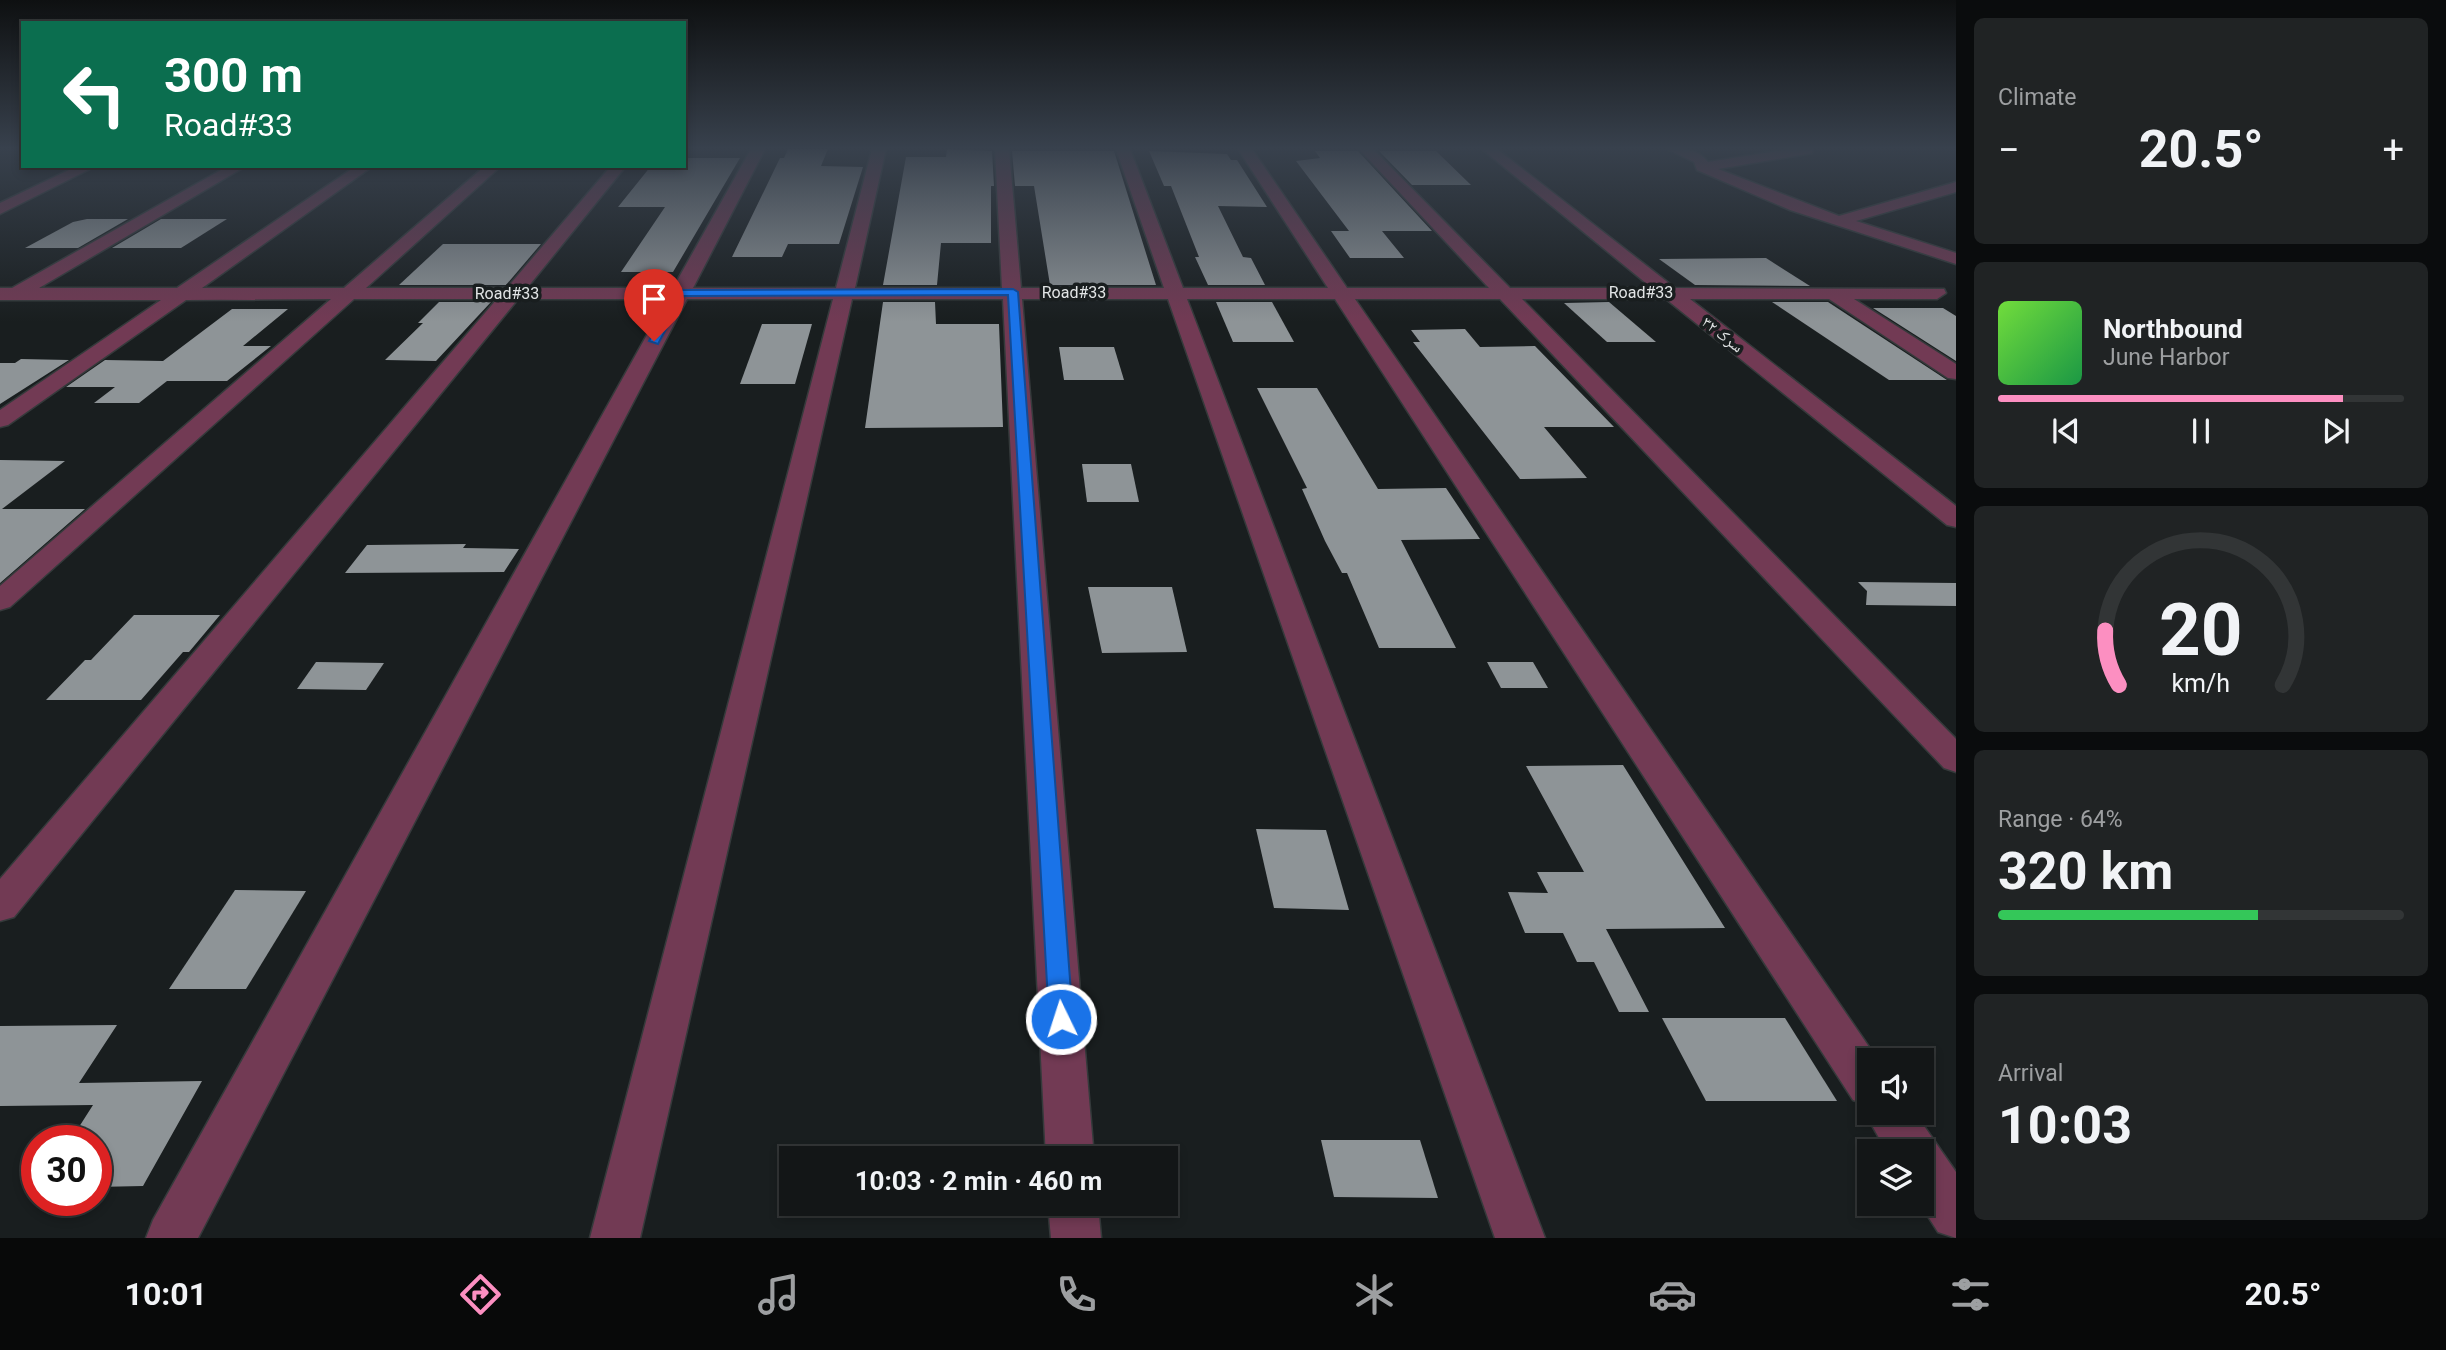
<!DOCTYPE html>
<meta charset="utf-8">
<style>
:root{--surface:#131617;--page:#202324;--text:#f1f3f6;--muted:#9d9fa1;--line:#323536;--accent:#fc8fc1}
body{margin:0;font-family:Roboto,"Noto Naskh Arabic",sans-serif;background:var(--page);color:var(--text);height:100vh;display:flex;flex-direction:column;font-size:26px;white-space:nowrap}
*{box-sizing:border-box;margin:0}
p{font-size:23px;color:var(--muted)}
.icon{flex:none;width:38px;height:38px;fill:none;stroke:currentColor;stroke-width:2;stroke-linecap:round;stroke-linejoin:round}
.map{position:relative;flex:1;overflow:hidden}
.sheet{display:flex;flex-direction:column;gap:18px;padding:18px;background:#0a0c0d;width:490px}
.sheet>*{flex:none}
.guide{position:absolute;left:21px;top:21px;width:665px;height:147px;border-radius:0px;box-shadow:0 4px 10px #0003,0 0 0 2px var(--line);background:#0b6e4f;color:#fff;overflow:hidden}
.controls{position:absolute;left:1857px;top:1048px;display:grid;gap:14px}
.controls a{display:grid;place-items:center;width:77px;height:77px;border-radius:0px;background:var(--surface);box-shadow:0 4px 10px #0003,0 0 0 2px var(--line);font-size:35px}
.speed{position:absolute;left:21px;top:1125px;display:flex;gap:14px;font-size:35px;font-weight:700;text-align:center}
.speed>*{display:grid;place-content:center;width:91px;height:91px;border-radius:50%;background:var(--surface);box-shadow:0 4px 10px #0003,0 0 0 2px var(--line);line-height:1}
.speed .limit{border:10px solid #d22;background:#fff;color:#111}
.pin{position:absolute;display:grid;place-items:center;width:60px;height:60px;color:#fff;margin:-72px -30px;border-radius:50% 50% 50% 0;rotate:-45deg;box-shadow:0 0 7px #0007}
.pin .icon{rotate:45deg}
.me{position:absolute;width:77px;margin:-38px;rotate:356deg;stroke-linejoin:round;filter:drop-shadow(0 0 5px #0008)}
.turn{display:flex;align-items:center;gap:24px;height:147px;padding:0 28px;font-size:32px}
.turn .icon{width:91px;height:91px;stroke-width:2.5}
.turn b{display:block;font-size:49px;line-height:60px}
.big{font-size:52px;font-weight:700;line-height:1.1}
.sheet .widget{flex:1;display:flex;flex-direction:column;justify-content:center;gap:10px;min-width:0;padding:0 24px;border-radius:10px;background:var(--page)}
.sheet .dial{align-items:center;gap:0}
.dial svg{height:182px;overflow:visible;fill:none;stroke:var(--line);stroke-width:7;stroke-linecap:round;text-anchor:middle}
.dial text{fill:var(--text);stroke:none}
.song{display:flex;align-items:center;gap:21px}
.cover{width:84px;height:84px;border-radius:10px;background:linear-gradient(135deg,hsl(100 70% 55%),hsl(140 70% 35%))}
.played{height:7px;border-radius:4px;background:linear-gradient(90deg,var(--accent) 85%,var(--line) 85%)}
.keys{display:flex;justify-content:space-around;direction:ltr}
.heat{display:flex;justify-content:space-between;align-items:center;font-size:38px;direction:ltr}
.charge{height:10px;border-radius:5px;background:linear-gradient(90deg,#34c759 64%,var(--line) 0)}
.trip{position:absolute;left:779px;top:1146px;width:399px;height:70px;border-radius:0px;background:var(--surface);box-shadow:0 4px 10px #0003,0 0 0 2px var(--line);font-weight:700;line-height:70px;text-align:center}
.dock{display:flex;height:112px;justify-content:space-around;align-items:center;background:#080909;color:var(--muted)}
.dock .icon{width:49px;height:49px}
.dock .current{color:var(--accent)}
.dock b{font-size:32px;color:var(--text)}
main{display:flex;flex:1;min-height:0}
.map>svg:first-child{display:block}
.building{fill:#8e9497}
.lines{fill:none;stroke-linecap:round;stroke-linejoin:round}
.minor-casing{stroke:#353a3b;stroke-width:3}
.minor{fill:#723a54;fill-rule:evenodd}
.route{fill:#1a73e8;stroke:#114b97;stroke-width:2}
.labels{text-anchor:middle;stroke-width:7;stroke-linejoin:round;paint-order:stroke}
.far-street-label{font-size:16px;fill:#e1e4e5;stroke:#191e1f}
</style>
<main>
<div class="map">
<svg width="1956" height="1238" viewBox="0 0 1956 1238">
<rect width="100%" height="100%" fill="#191e1f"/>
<g class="building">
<path d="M788,149h40l-7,17 42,1 -24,77h-51l-6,13h-50l48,-99h4z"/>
<path d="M947,149l45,2 2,35h-3v57h-50l-4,42h-54l23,-128h40z"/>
<path d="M1012,151h102l42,134h-106l-16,-99h-19z"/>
<path d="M1149,151l78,3 4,6h6l30,47 -49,-1 25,51 8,1 14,27h-57l-13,-28h4l-28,-71h-7z"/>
<path d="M1315,151h43l74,80h-50l22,27h-54l-19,-27h18l-53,-70 24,-3z"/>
<path d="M1379,151h57l35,34h-59z"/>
<path d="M684,158h56l-67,114h-52l44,-65h-47l33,-41h33z"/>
<path d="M87,219h41l-50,29h-53l48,-26z"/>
<path d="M161,219h66l-46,29h-69z"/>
<path d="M443,244h98l-35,41h-107z"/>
<path d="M1766,258l44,28 -115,-1 -36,-26z"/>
<path d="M439,302h52l-55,59 -51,-1 38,-37h-5z"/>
<path d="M883,302h52l1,22h63l4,103 -138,1z"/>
<path d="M1216,302h56l22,40h-61z"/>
<path d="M1609,302l47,40h-49l-43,-39z"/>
<path d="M1772,302h56l119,78h-58z"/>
<path d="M1873,308h70l13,8v45z"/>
<path d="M232,309h56l-45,37h28l-44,35h-60l-28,22h-45l21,-16h-49l39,-27 58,1z"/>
<path d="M762,324h50l-17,60h-55z"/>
<path d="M1465,329l15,18 55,-1 79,81h-70l43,51 -67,1 -107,-137h7l-9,-12z"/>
<path d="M1059,347h55l10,33h-60z"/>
<path d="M21,359l48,1 -69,44v-41h15z"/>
<path d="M1257,388h60l61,101 68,-1 34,51 -79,1 55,108h-77l-32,-75h-5l-17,-32 -23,-52 5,-1z"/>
<path d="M0,460l65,1 -63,48h83l-85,74z"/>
<path d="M1082,464h49l8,38h-52z"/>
<path d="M466,544l-3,4 56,1 -15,23 -159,1 22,-28z"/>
<path d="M1858,582l98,1v23l-90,-1 1,-14z"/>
<path d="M1088,587h84l15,65 -85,1z"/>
<path d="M134,615h86l-31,37h-6l-42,48h-95l39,-40h6z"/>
<path d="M316,662l68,1 -18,27 -69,-1z"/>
<path d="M1487,662h46l15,26h-47z"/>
<path d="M1623,765l102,163 -119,1 43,83h-30l-25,-50h-17l-14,-29h-38l-17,-41 40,1 -11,-21h47l-58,-106z"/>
<path d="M1256,829l70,1 23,80 -75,-2z"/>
<path d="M235,890l71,1 -60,98h-77z"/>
<path d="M1662,1018h123l52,83h-131z"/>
<path d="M117,1025l-38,58 123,-2 -59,105 -47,1v-46h-26l23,-36 -93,1v-80z"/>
<path d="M1321,1140h99l18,58 -104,-1z"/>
</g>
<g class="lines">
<defs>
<g id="minor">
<path d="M751,149h14l-72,139h143l36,-139h14l-31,139h147l-7,-139h14l12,139h143l-48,-139h14l53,139h145l-90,-139h14l95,139h142l-130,-139h14l137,139h142l-170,-139h15l178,139 269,1 2,4 -9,6h-83l102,65v15l-8,-1 -119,-79h-139l266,207v21l-9,-2 -281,-226h-144l434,440v33l-12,-4 -444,-469h-145l523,761h-9v53h46l41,59v66l-18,-6 -18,-28 2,-52h-35l-22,-39 3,-8 -15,-5 -518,-801h-148l358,939h-50l-327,-939h-146l72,859h-48l-43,-859h-151l-212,939h-50l243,-939h-146l-489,939h-52l7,-18 514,-921h-149l-504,618 -14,4v-42l497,-580h-143l-344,308 -10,3v-24l331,-287 -145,1 -178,125 -8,2v-17l161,-110h-161v-12h12l216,-122h18l-207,122h138l179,-122h17l-171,122h142l141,-122h16l-135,122h141l104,-122h15l-99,122h146z"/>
<path d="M1667,149c14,-1 32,0 41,13l82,-13h23l-1,4 -5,1 -89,15 121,47 117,-34v10l-100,29 100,32v11l-166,-54 -93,-40 -3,-8z"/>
<path d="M77,166h19l-96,48v-11z"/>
<path d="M1048,1204h50l3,34h-50z"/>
</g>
</defs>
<use href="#minor" class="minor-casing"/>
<use href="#minor" class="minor"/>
</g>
<linearGradient id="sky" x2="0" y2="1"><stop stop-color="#0e1011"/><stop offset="0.46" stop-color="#38414d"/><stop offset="1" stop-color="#38414d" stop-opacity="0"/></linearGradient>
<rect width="1956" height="322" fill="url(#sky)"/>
<path class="route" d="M1013,289l5,3 55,727 -4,7 -8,3 -8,-3 -4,-7 -41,-724 -324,1 -26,48 -9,-3 26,-48 5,-3z"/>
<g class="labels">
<g class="far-street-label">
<text x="1074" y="298">Road#33</text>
<text x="1641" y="298">Road#33</text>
<text x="507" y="299">Road#33</text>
<text transform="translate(1723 334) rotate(38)" y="6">سرک ۳۲</text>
</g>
</g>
</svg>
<div class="controls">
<a><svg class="icon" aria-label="sound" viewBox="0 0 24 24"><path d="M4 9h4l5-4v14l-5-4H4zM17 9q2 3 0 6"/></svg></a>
<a><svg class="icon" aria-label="layers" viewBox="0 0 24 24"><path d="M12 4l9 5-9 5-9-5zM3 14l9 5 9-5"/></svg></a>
</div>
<div class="speed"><div class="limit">30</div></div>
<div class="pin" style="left:654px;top:341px;background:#d93025"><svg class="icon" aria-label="arrive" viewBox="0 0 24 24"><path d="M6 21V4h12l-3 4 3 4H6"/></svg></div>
<svg class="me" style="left:1061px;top:1019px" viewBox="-20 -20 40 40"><circle r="17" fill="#1a73e8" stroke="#fff" stroke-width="3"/><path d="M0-11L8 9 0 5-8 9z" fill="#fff"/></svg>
<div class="trip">10:03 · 2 min · 460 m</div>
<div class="guide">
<div class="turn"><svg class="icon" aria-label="left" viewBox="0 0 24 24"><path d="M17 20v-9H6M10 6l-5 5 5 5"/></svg><div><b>300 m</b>Road#33</div></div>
</div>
</div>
<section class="sheet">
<div class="widget"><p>Climate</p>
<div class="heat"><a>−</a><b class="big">20.5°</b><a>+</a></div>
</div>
<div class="widget">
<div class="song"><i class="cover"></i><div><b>Northbound</b><p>June Harbor</p></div></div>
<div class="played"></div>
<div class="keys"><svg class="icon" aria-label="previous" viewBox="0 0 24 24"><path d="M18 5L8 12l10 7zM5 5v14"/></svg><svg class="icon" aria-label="pause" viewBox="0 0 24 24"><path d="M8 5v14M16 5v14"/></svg><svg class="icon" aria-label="next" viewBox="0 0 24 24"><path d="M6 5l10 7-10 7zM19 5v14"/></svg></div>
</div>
<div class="widget dial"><svg viewBox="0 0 100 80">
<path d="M14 69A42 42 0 1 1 86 69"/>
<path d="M14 69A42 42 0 0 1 8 45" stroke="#fc8fc1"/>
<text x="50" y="56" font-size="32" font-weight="700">20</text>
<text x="50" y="72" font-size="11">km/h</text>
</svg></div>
<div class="widget"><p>Range · 64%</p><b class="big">320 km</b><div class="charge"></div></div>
<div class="widget"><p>Arrival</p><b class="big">10:03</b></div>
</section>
</main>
<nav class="dock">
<b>10:01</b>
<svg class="icon current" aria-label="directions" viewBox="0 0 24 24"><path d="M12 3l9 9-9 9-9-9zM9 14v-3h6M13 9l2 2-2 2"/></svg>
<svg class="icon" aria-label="music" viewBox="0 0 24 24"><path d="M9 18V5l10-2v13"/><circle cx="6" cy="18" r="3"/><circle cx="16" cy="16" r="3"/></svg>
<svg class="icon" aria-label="phone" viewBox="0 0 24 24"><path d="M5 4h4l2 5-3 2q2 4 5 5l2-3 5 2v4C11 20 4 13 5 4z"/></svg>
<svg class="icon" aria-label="climate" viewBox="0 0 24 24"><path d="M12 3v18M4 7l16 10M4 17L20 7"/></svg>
<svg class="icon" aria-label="car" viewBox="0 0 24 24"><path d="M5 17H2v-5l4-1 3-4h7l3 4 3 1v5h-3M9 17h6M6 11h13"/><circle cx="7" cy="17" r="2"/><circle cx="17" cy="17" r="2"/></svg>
<svg class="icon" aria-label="filters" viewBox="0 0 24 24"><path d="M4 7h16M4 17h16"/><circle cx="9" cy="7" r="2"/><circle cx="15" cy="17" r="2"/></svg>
<b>20.5°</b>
</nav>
